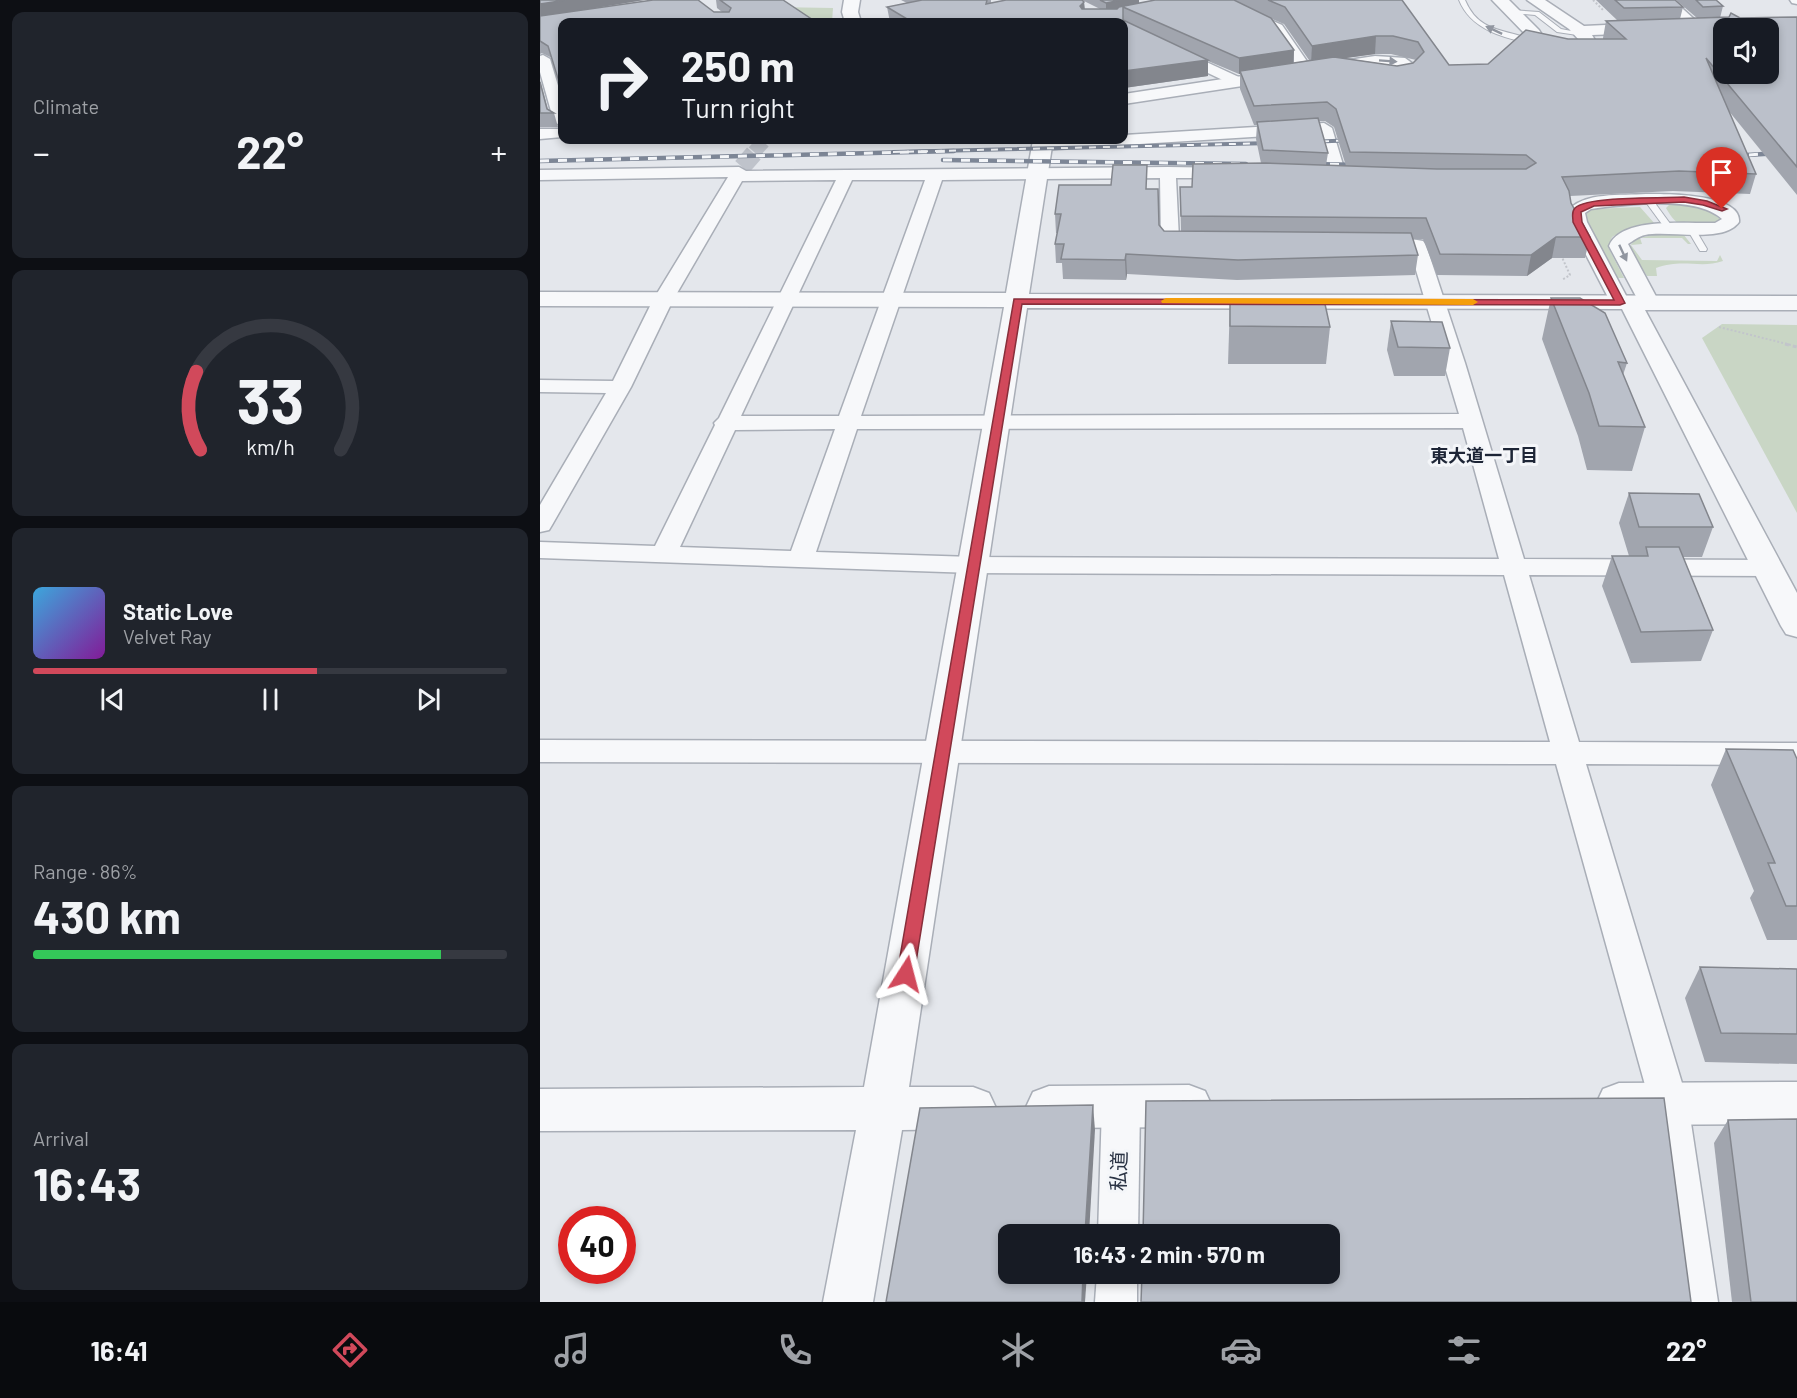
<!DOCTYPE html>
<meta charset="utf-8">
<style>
:root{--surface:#171b24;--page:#20242c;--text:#f1f3f6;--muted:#9ea1a6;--line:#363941;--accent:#d1495b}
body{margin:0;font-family:Barlow,"Noto Sans JP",sans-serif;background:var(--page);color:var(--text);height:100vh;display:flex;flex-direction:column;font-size:22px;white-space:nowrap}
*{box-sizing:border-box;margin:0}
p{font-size:20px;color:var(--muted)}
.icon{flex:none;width:33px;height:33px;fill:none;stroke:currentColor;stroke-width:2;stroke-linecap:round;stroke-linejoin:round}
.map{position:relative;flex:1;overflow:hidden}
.sheet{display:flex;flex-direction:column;gap:12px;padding:12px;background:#0d0f14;width:540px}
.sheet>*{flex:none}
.banner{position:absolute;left:18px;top:18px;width:570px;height:126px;border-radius:12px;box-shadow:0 3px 9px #0003;background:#171b24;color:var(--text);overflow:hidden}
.fabs{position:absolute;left:1173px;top:18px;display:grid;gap:12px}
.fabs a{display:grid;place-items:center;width:66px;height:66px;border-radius:12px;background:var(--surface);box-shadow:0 3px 9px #0003;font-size:30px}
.speed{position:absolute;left:18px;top:1206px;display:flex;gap:12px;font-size:30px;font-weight:700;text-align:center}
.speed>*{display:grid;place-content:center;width:78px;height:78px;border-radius:50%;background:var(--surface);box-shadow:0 3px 9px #0003;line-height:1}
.speed .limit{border:9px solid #d22;background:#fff;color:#111}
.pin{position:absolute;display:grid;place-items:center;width:51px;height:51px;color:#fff;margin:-62px -26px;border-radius:50% 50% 50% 0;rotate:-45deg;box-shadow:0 0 6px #0007}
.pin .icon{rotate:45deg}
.me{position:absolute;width:66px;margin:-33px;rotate:9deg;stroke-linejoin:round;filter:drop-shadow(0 0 4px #0008)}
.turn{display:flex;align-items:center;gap:21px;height:126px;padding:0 24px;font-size:27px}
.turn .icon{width:78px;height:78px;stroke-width:2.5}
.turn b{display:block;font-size:42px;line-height:51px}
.big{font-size:45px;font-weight:700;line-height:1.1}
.sheet .tile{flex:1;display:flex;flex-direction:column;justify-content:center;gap:9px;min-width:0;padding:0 21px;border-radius:12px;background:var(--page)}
.sheet .dial{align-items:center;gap:0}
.dial svg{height:156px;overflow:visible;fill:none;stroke:var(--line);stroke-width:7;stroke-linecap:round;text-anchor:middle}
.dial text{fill:var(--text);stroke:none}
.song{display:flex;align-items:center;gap:18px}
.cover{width:72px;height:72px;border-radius:9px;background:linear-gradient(135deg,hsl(200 70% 55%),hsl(290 70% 35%))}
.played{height:6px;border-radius:3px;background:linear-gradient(90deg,var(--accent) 60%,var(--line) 60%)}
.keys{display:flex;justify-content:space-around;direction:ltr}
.heat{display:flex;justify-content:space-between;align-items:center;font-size:33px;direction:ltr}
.charge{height:9px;border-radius:4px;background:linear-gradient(90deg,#34c759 86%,var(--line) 0)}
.trip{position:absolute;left:458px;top:1224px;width:342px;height:60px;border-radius:12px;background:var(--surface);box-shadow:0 3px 9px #0003;font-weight:700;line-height:60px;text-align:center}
.menu{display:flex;height:96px;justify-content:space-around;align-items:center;background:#090b0e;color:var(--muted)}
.menu .icon{width:42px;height:42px}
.menu .selected{color:var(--accent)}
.menu b{font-size:27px;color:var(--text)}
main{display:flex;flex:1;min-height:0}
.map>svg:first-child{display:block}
.green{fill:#c9d6c5}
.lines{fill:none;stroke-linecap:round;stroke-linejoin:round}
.minor-tunnel-far1{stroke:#bfc3cb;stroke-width:14;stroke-dasharray:14 7;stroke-linecap:butt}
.minor-tunnel{stroke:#bfc3cb;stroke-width:18;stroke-dasharray:18 9;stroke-linecap:butt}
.service-casing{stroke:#a9aeb7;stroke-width:2}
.minor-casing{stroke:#a9aeb7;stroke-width:3}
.tertiary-casing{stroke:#a9aeb7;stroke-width:3}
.path-far1{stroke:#c2c5cb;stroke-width:2;stroke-dasharray:2 2;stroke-linecap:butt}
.path{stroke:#c2c5cb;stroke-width:3;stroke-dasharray:4 4;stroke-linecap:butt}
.service{fill:#f7f8fa;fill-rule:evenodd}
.minor{fill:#f7f8fa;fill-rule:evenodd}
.tertiary{fill:#f7f8fa;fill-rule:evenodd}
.rail-far1-casing{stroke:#7d8696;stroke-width:4}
.rail-casing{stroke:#7d8696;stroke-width:4.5}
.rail-far1{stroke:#f4f6f9;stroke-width:2;stroke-dasharray:7;stroke-linecap:butt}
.rail{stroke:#f4f6f9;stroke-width:3;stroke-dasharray:9;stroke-linecap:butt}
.wall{fill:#a1a5ae;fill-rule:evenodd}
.shaded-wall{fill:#83868d}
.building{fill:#bbc0ca;stroke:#83868d;stroke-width:1.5;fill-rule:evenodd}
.oneway{fill:#9196a0}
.route{fill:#d1495b;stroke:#882f3b;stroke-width:1.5}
.slow{fill:#f59e0b}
.labels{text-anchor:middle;stroke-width:6;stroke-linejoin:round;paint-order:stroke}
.neighbourhood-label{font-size:18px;font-weight:bold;fill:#1d2536;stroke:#f4f6f9}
.near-street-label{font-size:20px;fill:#2b3445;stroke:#f4f6f9}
</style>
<main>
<section class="sheet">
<div class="tile"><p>Climate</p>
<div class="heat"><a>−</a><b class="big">22°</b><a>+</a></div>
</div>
<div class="tile dial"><svg viewBox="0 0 100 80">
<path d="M14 69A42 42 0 1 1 86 69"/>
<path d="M14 69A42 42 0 0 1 12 29" stroke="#d1495b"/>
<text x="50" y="56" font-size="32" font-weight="700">33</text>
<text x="50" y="72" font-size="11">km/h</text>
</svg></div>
<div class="tile">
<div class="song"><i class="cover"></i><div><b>Static Love</b><p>Velvet Ray</p></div></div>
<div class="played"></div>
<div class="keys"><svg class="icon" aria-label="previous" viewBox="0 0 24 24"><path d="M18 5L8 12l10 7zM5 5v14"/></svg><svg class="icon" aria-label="pause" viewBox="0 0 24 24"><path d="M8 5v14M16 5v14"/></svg><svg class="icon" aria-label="next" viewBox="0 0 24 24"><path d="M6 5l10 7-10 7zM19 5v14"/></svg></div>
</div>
<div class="tile"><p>Range · 86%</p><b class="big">430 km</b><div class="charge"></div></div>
<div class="tile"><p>Arrival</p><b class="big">16:43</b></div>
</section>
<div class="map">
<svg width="1257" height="1302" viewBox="0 0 1257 1302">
<rect width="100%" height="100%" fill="#e4e7ec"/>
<g class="green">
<path d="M234,7l59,1 -1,14h-34z"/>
<path d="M1148,204l18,4 14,11c-9,8 -31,10 -42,4 -5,-3 -9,-10 -12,-15l3,-3z"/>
<path d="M1100,207l15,17 -24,3 -19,10 -4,10 16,31h-8l-32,-63 8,-6z"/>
<path d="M1116,234h27l8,10h-3l-6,-6h-42l2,6 -11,1 11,15 75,1 3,-6 3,6c-23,8 -40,-3 -67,7l1,8h-10l-16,-24 -1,-6 6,-7z"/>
<path d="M1182,324l75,1v188l-95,-175z"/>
</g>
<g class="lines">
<path class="minor-tunnel-far1" d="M214,152l11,-12"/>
<path class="minor-tunnel" d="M202,167l14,-16"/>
<defs>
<g id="service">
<path d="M919,0h6c15,36 45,28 71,42l-3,2c-29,-6 -62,-14 -74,-44z"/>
<path d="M970,10l29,2 22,17 26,5 -3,2 -27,-4 -22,-17 -23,-2z"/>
<path d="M1106,199h6l22,30 -1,2h-6l-22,-30z"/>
<path d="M1148,227h6l13,22 -1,2h-6l-13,-22z"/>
</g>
<g id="minor">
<path d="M668,0h16l58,25 31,45 -2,3h-10l-29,-42z"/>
<path d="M1120,0h13l31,28 -7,4 -5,-1z"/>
<path d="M1250,0h7v4l-5,-1z"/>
<path d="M584,24l117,54 2,3 -7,4 -5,-1 -107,-51z"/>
<path d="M3,55l7,4 12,40v27l-8,-4 -14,-50v-16z"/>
<path d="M784,123l8,5 15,50 -2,3h-12l-2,-3 -13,-45 -275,17 -8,-5 8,-5h81v-5z"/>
<path d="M0,129h22v8l-22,2z"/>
<path d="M199,167l7,4 422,-4 62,1 8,5 -8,5h-54l3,61 20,1 3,4 -3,4c-11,3 -24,3 -35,0l-3,-4 -1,-66 -218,2 -81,236 598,-2 -49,-164 -38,-1 -3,-4 3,-4c15,-3 36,-3 51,0l3,4 39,118 59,196 245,1 9,2 4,6 -4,6 -9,2 -240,-1 50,167 218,1v22l-211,-1 102,339 30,199h-42l-26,-199 -94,-339 -1016,-2v-22l1010,2 -46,-167 -531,-2 -433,-15v-16l115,4 60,-121 -1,-2 5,-5 117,-238 -94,1 -69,119 -42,87 -79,138 -3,5 -9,2v-27l66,-112 -66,-1v-12l73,1 40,-81 75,-123 -188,3v-10zM312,180h73l-86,236h-98zM923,428l36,131 -526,-2 -157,-5 41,-123zM295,429l-44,122 -111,-4 55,-117z"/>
<path d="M1106,194c18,0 96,-1 93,28 -16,22 -70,8 -94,13 -6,1 -12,6 -17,9l31,58 -3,4h-14l-3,-4 -30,-56c12,-30 78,-22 106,-23l7,-4c-26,-24 -97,-15 -131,-10l-6,4 2,9 43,81 -3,4h-14l-44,-85 -2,-10c16,-21 55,-16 79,-18z"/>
<path d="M581,1090l13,5 6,12 -2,127h-40l4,-127 6,-12z"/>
<path d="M557,1274h40v28h-42z"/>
</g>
<g id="tertiary">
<path d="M304,0h16l-2,12 3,10h-16l-3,-10z"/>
<path d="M952,0h17l30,30 6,10c11,5 23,6 34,0l-10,-11 -42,-29h18l39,26 64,-3 8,5 -8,5 -56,2 3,5c-9,22 -46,14 -63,6l-6,-11z"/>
<path d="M835,56l30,2 15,11c-11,15 -32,16 -49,12l-3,-4 3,-4 29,-3 -5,-3 -20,-1 -251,38v-10z"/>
<path d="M493,140h20l-24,154 768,2v14h-152l152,283v44l-11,-3 -5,-8 -159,-317 -595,-1 -118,779h64l16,6 7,15 -7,15 -16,6 -71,1 -29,172h-50l33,-172 -316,1v-42l324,-2 140,-780 -464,-1v-14l466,1z"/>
<path d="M1257,1082v42l-178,1 -16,-6 -7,-15 7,-15 16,-6z"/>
<path d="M649,1085l16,6 7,15 -7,15 -16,6 -140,1 -16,-6 -7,-15 7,-15 16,-6z"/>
</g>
</defs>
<use href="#service" class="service-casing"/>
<use href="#minor" class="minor-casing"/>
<use href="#tertiary" class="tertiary-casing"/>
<g class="path-far1">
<path d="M1053,0l10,10"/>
<path d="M1021,255l9,20 -8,5"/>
<path d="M1179,327l72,18"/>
</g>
<path class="path" d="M1245,344l12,3"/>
<use href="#service" class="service"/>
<use href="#minor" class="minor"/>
<use href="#tertiary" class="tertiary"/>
<defs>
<g id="rail-far1">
<path d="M768,142l48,-2"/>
<path d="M353,152l382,-9"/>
<path d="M1251,152h6"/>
</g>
<g id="rail">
<path d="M1191,156l66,-4"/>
<path d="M403,160l303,4"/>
<path d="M0,161l414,-10"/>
<path d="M772,164l51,1"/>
</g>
</defs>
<use href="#rail-far1" class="rail-far1-casing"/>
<use href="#rail" class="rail-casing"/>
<use href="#rail-far1" class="rail-far1"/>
<use href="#rail" class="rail"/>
</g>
<g class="wall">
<path d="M0,0h104l-49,8 127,4 -5,-4 -1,-8h67l33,22h-254v102l-2,-8v-31l-8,-27 -10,-5 -2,1z"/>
<path d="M361,0h90v3l93,-1 1,7h15l-18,-9h57v3l16,-3h247l47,65 39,-1 80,-25h35v-1l3,-17h12l-22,-21h79l8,7 -3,12 17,-1 -21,-18h40l7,6 -3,12 77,-1v178l-69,-85 28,64 -6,20 -77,-3 -103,5 1,7 19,34 -5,21h-33l-25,18 -90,-1 -14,-36h-10l5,16 -3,20 -178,5 -110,-6 -1,6 -63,-1 -1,-16h-6l-1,-19 2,-11h-1l-1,-19 92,-25 12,36 5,6h17l-1,-44h12l69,-24 -5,-24 1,-14h-3l-14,-36v-15h-1l-31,-13v15l-84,12v-66h-234l-3,-15 20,-4zM732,19l12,5 25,36 -15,3v-13zM835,54h16l25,6 -3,3 -16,3 -52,-8zM779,121h6l9,6 12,39 -20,-1 2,-12z"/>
<path d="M0,80l8,29 6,4 4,14h-18z"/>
<path d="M1011,298l76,65 -4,12 22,52 -13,44 -45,-1 -9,-34 -36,-97z"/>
<path d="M690,303l100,24 -4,37h-98z"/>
<path d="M851,321l59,27 -5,28h-51l-7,-26z"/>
<path d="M1089,493l84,34 -11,30h-19l30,73 -12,31 -70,2 -29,-77 10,-30h17l-10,-33z"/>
<path d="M1186,749l71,10v181h-30l-17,-42 4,-7 -43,-106z"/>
<path d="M1160,967l97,2v95l-92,-2 -20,-64z"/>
<path d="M1188,1120l69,182h-65l-18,-159z"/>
</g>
<g class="shaded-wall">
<path d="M26,0h78l-104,17v-13z"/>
<path d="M581,0h18v6l-16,1v15l-17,-9v-10z"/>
<path d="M544,2l1,15 -5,-11z"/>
<path d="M836,36l-1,18 -64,9 1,-17z"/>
<path d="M754,50l-1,16 -53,5v3h-1v-16z"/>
<path d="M668,60v16l-84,12v-17z"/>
<path d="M1016,237l-4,21 -25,18 4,-21z"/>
<path d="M586,254l1,20 -1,6 -1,-20z"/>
<path d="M553,1105l2,25 -6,104h-4z"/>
<path d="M543,1274h4l-2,28h-3z"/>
</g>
<g class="building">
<path d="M0,0h26l-26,4z"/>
<path d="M113,0h45l16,12h15l2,-4 -11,-8h63l33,22h-254v94h-2v-31l-12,-39 -8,-5v-25z"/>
<path d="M382,0h65l-1,4 20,-4h76l2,2 -4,4 2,3h35l2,-2 36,-7h79l37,18 23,32 -55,8 -116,-51v13l85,40 -84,11v-49h-212l-25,-15z"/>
<path d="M560,0h21l-15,3z"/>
<path d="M728,0h134l47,65 39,-1 38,-34 42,9h58l-20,-18 123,-4 2,-4 9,5 57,-1v150l-91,-109 50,116 -77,-3 -117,6 7,14 2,12 19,34h-34l-25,18 -91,-1 -14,-36 -245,-2 -1,-29h12l1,-23 73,-1 171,6h89l10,-6 -10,-8 -176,-3 -14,-43 -9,-7 -73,4 -14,-35 94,-14 63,9 16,-3 11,-11 -6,-10 -25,-6h-17l-64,10 -27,-39zM1184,28h44v46h-44z"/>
<path d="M1075,0h60l8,7 -59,1z"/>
<path d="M1156,0h20l7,6 -20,1z"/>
<path d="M0,82l7,27 7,4h-14z"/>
<path d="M778,118l10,35 -65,-3 -6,-28z"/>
<path d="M573,165h34l-1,24h12l1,36 5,6 247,2 7,22 -180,5 -112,-6 -1,6 -64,-1 3,-15h-9l6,-30h-6l4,-29h52z"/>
<path d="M1011,298h29l25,15 22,50 -9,-1 27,65 -46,-1 -10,-33z"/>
<path d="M690,303l95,1 5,23 -100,-1z"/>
<path d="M851,321l51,1 8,26 -52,-1z"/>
<path d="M1089,493l70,1 14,33h-74z"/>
<path d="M1106,547h33l34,83 -72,2 -29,-76h36z"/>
<path d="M1186,749l67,1 4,9v147h-11l-18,-43h7z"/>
<path d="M1160,967l97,2v65l-76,-1z"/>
<path d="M1124,1098l27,204h-550l1,-28h187v-40h-186l3,-133z"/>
<path d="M553,1105l-8,129h-77v40h75l-1,28h-196l34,-194z"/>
<path d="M1257,1119v183h-46l-23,-182z"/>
</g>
<defs><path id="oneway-solid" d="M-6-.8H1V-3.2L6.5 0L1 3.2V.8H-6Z" transform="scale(1.5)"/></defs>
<g class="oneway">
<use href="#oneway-solid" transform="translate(954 30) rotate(-155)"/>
<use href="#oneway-solid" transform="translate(848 61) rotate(4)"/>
<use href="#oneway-solid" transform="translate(1083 253) rotate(65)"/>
</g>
<path class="route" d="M1144,197l23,4 20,8 -5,2 -19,-6 -19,-3 -90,4 -13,6 1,10 43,81 -5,2 -598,-1 -108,670 -2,5 -6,2 -6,-2 -3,-5 117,-675 600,1 -41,-78c0,-6 -2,-10 2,-14 12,-12 89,-10 109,-11z"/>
<path class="slow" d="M626,298l307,1 5,3 -5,3 -311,-2 -1,-2z"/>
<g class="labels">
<g class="neighbourhood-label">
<text x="944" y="462">東大道一丁目</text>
</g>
<g class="near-street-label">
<text transform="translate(579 1171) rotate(-88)" y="7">私道</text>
</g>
</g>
</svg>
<div class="fabs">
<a><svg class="icon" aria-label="sound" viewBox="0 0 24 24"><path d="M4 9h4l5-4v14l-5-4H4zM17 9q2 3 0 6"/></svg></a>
</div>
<div class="speed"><div class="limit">40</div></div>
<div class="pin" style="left:1182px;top:209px;background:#d93025"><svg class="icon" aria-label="arrive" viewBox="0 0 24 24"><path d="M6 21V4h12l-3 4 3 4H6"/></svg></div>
<svg class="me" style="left:366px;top:974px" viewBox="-20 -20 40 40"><path d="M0-17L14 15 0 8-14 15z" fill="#d1495b" stroke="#fff" stroke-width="4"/></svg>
<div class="trip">16:43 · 2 min · 570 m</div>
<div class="banner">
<div class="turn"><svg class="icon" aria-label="right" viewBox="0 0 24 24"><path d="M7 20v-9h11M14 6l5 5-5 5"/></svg><div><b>250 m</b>Turn right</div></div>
</div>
</div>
</main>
<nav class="menu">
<b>16:41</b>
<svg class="icon selected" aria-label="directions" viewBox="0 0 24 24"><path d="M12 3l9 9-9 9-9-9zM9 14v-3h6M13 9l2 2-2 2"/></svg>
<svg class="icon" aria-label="music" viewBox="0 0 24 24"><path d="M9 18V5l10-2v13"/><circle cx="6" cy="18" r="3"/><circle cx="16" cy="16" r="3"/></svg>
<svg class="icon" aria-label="phone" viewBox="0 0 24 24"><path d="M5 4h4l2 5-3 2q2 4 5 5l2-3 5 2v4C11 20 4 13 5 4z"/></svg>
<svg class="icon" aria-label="climate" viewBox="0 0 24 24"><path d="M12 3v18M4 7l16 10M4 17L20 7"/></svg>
<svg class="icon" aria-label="car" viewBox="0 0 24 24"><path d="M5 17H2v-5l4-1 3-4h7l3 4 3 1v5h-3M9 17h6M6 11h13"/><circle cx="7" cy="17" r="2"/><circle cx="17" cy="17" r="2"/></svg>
<svg class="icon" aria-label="filters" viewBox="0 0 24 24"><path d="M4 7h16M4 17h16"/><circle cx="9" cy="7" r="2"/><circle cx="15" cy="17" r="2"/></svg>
<b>22°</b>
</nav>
